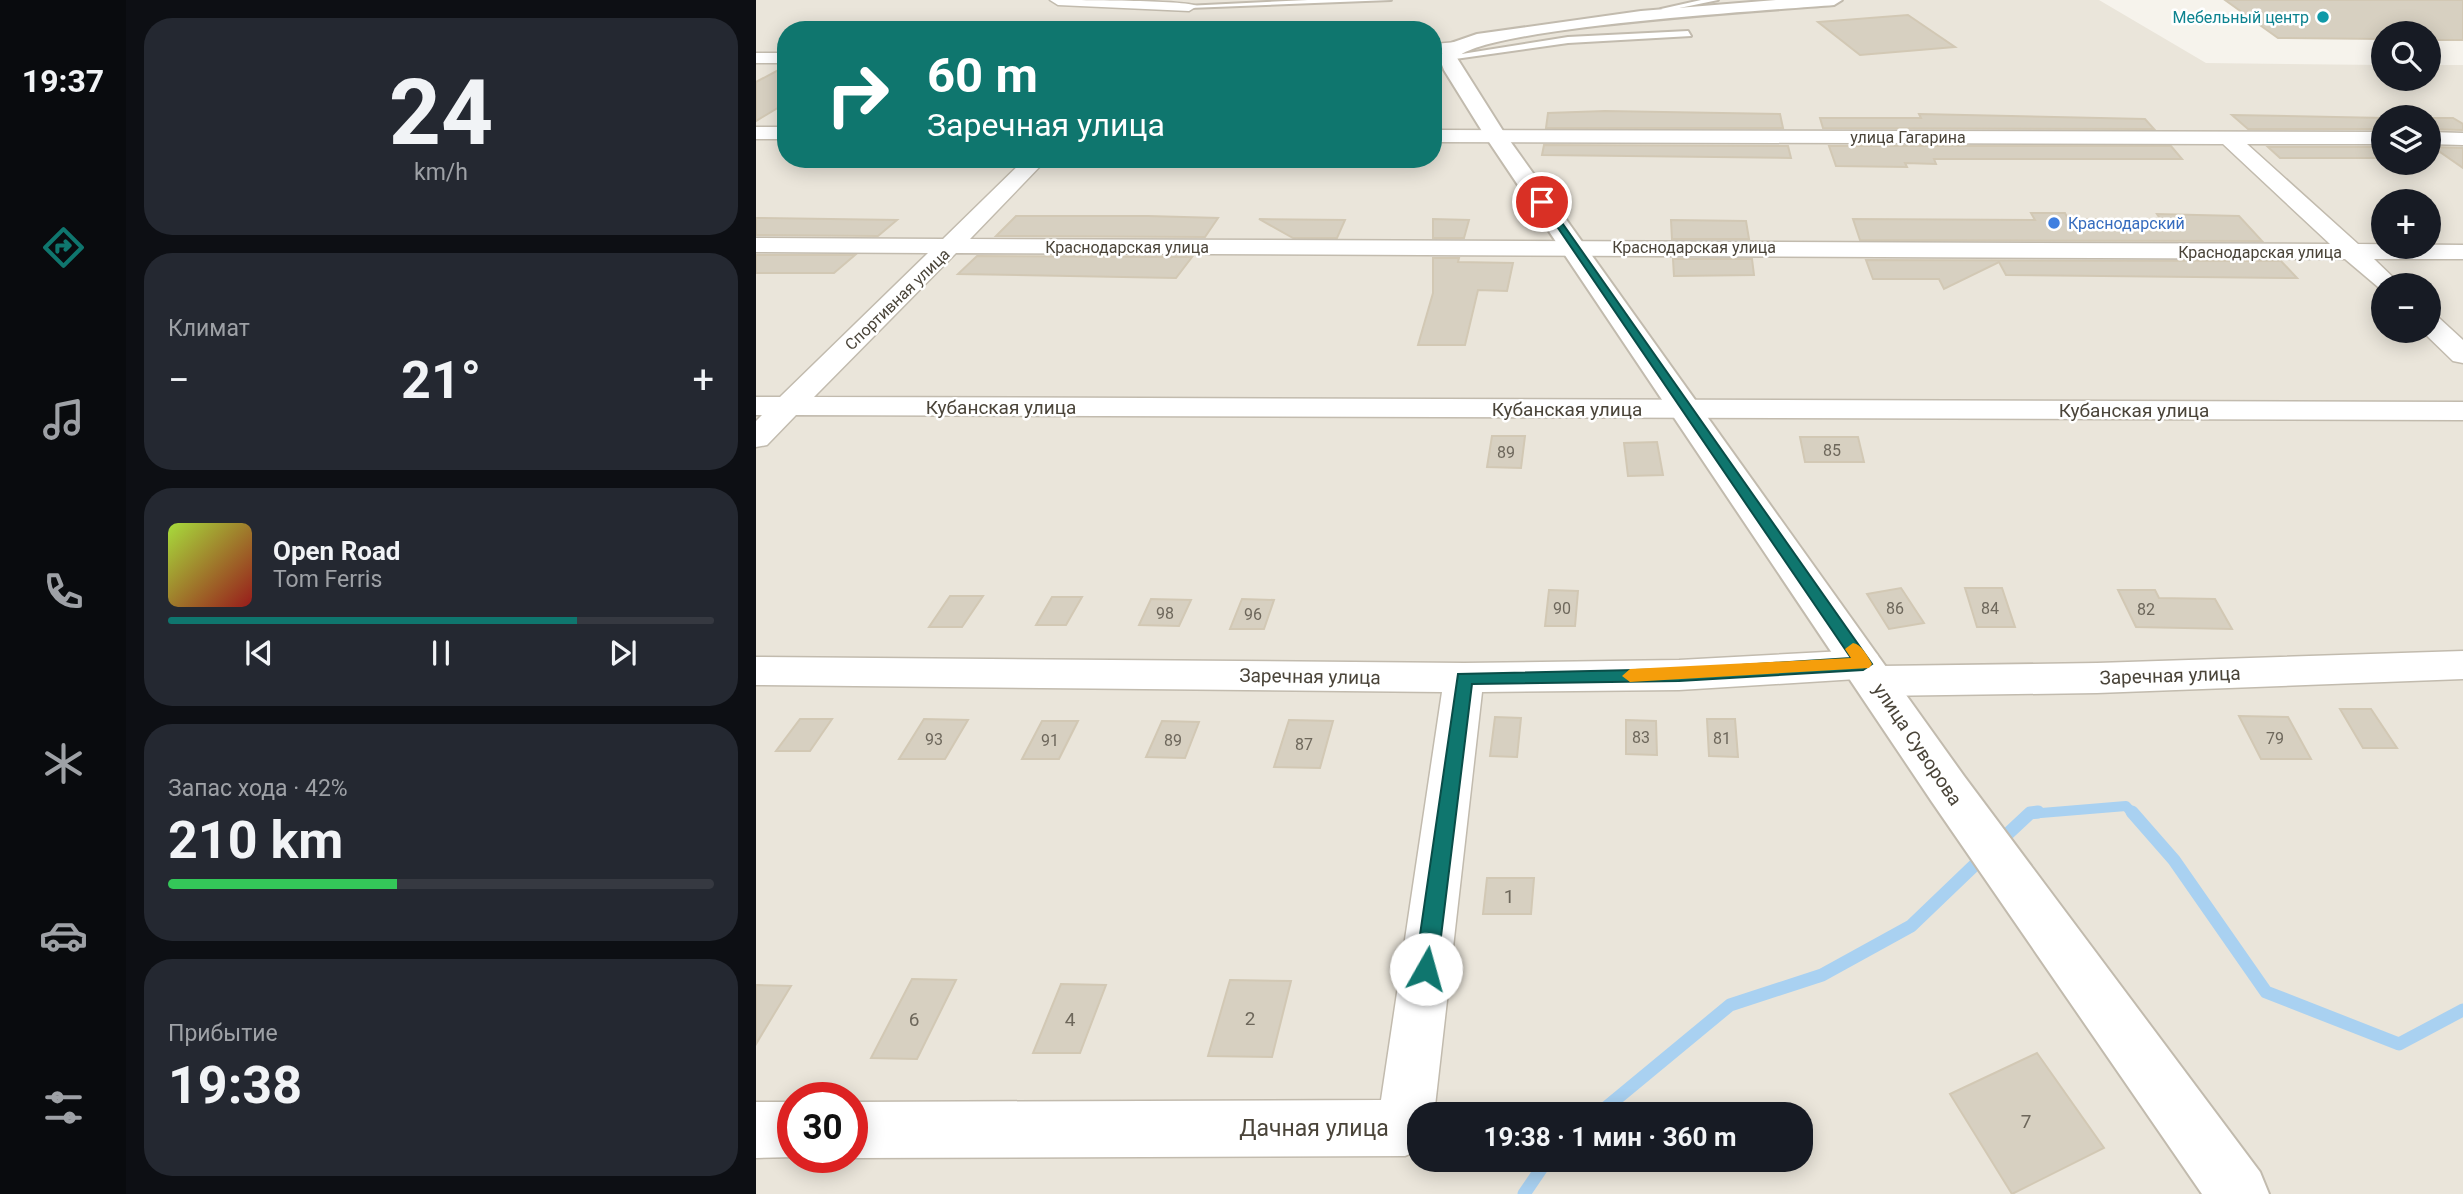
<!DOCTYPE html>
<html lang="ru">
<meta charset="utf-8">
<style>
:root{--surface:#171b24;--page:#242831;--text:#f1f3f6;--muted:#9ea1a6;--line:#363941;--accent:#0f766e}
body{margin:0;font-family:Roboto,sans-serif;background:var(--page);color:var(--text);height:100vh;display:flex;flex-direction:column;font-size:26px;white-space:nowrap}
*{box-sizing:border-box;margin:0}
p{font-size:23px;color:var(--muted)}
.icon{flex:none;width:38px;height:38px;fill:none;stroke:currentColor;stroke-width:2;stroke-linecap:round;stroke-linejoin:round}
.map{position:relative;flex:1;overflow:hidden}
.sheet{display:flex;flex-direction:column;gap:18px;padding:18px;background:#0d0f14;width:630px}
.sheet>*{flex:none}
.guide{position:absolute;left:21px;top:21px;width:665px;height:147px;border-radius:28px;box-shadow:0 4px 18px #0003;background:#0f766e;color:#fff;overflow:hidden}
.tools{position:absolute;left:1615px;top:21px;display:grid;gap:14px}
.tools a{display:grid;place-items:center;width:70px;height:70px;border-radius:50%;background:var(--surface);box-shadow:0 4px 18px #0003;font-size:35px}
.speed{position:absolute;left:21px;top:1082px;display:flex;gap:14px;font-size:35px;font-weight:700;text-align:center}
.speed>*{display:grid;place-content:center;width:91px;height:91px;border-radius:50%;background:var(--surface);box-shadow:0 4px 18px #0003;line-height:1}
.speed .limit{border:10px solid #d22;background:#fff;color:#111}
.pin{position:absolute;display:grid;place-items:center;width:60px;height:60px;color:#fff;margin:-30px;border:4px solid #fff;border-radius:50%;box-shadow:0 2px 7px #0007}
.me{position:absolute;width:77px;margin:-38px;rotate:7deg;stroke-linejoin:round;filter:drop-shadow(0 0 5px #0008)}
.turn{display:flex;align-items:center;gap:24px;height:147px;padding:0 35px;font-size:32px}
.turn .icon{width:91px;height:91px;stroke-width:2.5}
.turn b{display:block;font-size:49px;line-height:60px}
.big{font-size:52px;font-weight:700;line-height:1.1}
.sheet .tile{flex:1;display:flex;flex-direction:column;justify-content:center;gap:10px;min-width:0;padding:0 24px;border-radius:28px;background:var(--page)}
.sheet .dial{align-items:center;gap:0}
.dial b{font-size:91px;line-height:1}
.song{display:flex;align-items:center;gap:21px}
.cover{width:84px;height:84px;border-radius:10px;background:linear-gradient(135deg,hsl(80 70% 55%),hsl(0 70% 35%))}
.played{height:7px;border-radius:4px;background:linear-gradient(90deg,var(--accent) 75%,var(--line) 75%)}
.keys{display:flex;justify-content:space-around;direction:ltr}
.heat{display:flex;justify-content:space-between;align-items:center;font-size:38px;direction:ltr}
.charge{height:10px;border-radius:5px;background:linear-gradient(90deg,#34c759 42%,var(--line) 0)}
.trip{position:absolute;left:651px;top:1102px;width:406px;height:70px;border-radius:28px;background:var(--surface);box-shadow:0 4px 18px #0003;font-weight:700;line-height:70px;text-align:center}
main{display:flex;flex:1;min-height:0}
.tab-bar{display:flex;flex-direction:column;width:126px;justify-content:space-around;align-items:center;background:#090b0e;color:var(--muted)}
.tab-bar .icon{width:49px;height:49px}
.tab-bar .selected{color:var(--accent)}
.tab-bar b{font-size:32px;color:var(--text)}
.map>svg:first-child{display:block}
.residential{fill:#eae5da;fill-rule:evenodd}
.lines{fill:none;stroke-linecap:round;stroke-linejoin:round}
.stream-far1{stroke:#a9d1f1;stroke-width:10}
.stream{stroke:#a9d1f1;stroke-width:13}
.building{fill:#d7d0c1;stroke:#d2c8b4;stroke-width:2}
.service-casing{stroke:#c2bbae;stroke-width:4}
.minor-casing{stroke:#c2bbae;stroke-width:3}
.tertiary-casing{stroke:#c2bbae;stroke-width:4}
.service{fill:#fff;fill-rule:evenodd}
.minor{fill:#fff;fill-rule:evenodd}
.tertiary{fill:#fff;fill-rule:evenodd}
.route{fill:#0f766e;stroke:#0a4d48;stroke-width:2}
.slow{fill:#f59e0b}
.culture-dot{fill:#0f9aa8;stroke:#fff;stroke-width:2.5}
.shop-dot{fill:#3f7fe0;stroke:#fff;stroke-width:2.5}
.labels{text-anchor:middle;stroke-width:5;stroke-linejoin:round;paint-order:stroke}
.far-culture-label{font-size:16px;fill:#0d838f;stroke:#fff;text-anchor:end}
.far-street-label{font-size:16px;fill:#4a4439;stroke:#fff}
.far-shop-label{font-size:16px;fill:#366cbe;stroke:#fff;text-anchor:start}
.number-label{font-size:16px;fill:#6d675b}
.street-label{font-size:19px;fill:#4a4439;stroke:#fff}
.near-number-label{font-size:19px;fill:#6d675b}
.near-street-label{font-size:23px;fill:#4a4439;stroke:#fff}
</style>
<main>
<nav class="tab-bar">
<b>19:37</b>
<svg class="icon selected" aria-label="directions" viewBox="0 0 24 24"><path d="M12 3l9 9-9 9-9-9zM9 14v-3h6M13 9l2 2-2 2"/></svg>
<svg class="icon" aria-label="music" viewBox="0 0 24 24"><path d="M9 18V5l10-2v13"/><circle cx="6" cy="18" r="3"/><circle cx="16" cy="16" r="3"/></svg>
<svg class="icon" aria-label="phone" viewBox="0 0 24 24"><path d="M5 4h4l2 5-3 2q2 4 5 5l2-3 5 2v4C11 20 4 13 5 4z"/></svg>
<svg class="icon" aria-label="climate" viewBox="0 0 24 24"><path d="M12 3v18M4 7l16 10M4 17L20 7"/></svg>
<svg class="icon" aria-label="car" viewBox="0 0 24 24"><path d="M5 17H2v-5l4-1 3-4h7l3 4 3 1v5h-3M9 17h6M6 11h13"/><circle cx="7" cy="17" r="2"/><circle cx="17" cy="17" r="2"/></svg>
<svg class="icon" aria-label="filters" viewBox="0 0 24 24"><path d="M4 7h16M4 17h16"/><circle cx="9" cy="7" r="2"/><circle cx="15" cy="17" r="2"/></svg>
</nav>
<section class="sheet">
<div class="tile dial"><b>24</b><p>km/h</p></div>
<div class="tile"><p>Климат</p>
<div class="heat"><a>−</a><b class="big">21°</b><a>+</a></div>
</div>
<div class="tile">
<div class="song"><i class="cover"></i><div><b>Open Road</b><p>Tom Ferris</p></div></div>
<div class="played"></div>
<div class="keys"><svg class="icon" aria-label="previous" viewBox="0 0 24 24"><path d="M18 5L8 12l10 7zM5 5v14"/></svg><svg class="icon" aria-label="pause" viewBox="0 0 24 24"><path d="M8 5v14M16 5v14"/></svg><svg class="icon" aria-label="next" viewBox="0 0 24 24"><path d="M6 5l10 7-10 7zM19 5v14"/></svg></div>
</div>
<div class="tile"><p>Запас хода · 42%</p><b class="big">210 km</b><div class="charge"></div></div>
<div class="tile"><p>Прибытие</p><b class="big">19:38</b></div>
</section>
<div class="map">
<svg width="1707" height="1194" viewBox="0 0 1707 1194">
<rect width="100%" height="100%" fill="#f6f3ec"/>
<path class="residential" d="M0,0h1343l107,63 177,2 1,14h45v-14h34v1129h-1707zM30,30h647v129h-647zM1628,117h45v46h-45zM1628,201h45v46h-45zM1628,285h45v46h-45zM37,1097h59v60h-59zM663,1115h382v45h-382z"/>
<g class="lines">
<path class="stream-far1" d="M1273,814l97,-8 7,8"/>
<g class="stream">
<path d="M1376,812l42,48 92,132 133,52 64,-34"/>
<path d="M1243,842l31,-29 8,-1"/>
<path d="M841,1115l133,-110 92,-30 89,-49 72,-69"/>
<path d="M768,1194l23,-34"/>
</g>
</g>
<g class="building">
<path d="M1469,0h238v40h-34v-7h-45v6l-106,-1z"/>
<path d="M1152,15l47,32 -95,8 -42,-33z"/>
<path d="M30,66v37l-30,18v-39z"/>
<path d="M849,111l175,3 3,14h-237l2,-15z"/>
<path d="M1163,114l226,5 9,10 -331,-1 -3,-10h101z"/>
<path d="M1476,115l152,3v11h-136z"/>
<path d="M1673,118h24l10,6v6l-34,-1z"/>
<path d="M788,145l244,1 3,12 -249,-3z"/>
<path d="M1073,146h342l11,13h-248l2,5 -31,-1 2,4 -71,-1z"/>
<path d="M1512,147h116v11h-104z"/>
<path d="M1677,147l30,1v20z"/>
<path d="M1275,213h34l3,6 93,1 -4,-6 82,2 23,25 -402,-1 -7,-21 182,1z"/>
<path d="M260,216h132l70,2 -13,19 -209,-1z"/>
<path d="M0,218l141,2 -19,16 -122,-1z"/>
<path d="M503,219l86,1 -8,18h-44z"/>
<path d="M677,219l36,1 -5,18h-31z"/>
<path d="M915,220l75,1 3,18h-77z"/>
<path d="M0,255h99l-21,18h-78z"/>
<path d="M221,256l215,1 -16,21 -218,-4z"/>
<path d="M677,258h26l-1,4 55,1 -6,28 -29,-1 -13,55h-47l15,-52z"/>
<path d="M917,259h79l2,16 -80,1z"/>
<path d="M1110,260l415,1 16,17 -291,-3 -7,-13 -55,27 -5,-10h-66z"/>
<path d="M736,436h33l-4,32 -34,-1z"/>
<path d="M1044,437h58l6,25h-59z"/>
<path d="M901,442l6,33 -35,1 -4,-33z"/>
<path d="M1145,588l23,35 -35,6 -22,-35z"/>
<path d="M1209,588h37l13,39h-38z"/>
<path d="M793,590l29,1 -3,35h-30z"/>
<path d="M1362,590h37l4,8 56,1 17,30 -96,-2z"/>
<path d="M194,596h33l-21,31h-33z"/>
<path d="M296,597h30l-16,28h-30z"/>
<path d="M395,599l40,1 -12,26 -40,-1z"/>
<path d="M486,599l32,1 -10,29h-34z"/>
<path d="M1584,709h31l26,39h-34z"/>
<path d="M1483,716l49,1 23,42h-50z"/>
<path d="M739,717l26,1 -4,39 -27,-1z"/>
<path d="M44,719h32l-22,32h-34z"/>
<path d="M168,719l44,1 -23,39h-46z"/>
<path d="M951,719h28l3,38 -29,-1z"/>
<path d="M533,720l44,1 -13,47 -46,-1z"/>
<path d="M870,720l30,1 1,34 -31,-1z"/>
<path d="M286,721h36l-19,38h-37z"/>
<path d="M406,721l37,1 -14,36 -39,-1z"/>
<path d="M731,878h47l-3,36h-48z"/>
<path d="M156,979l44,1 -39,79 -46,-1z"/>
<path d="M474,980l61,1 -19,76 -64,-1z"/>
<path d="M305,984l45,1 -26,68h-47z"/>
<path d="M0,985l35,1 -35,58z"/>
<path d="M1281,1053l67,95 -92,46 -62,-100z"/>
</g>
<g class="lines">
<defs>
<g id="service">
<path d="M552,0h83l-202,8 -4,-2z"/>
<path d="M945,0h17l-53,11 -4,-2z"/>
<path d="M932,31l3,5 -123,7 -120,17 -5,-3 125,-20z"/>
</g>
<g id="minor">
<path d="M294,0c23,0 136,0 147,6l-8,5 -131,-6z"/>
<path d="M701,42l8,5 -2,4 -30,3v-10z"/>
<rect x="0" y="53" width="30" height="10"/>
<rect x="0" y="127" width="30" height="12"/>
<path d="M677,130l951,2v12h-137l111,100 105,1v14h-89l27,26h-17v7l-39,-33 -1389,-6 -142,144 1649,5v18l-1667,-5 -29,30 -11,2v-26l6,-6h-6v-18h24l148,-144 -172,-1v-14l187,1 82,-80h22l-77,80 1360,5 -107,-100 -790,-2z"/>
<path d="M1673,132l34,1v12l-34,-1z"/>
<path d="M1673,315l9,2 25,23v23l-10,-2 -31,-30h7z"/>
<path d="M1107,650l14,4 4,12 216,-3 366,-12v28l-366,14 -221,3 -14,-5 -5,-12 -178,11 -197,2 -48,423h-15v35l-14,6 -553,2 -3,-1h3v-55l529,-2 61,-408 -686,-7v-28l708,6 215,-3z"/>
<path d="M0,1102h37v55h3l-40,1z"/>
</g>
<path id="tertiary" d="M1020,0h66l-8,5c-57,5 -350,22 -377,53l48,76 459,642 296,396 9,22h-67l-270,-392 -447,-666 -41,-66 -5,-13 12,-14 26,-9 164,-23z"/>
</defs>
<use href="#service" class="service-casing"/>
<use href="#minor" class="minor-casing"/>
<use href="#tertiary" class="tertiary-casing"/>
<use href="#service" class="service"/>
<use href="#minor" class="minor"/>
<use href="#tertiary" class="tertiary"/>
</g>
<path class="route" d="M783,200h7l326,464 -9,6 -184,11 -207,3 -35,285 -3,7 -8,3 -8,-3 -3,-7 43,-295 221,-5 172,-11z"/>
<path class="slow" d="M1097,643c9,2 14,12 19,21l-3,4 -239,14 -8,-6 8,-7 221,-11 -6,-9z"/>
<circle class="culture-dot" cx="1567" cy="17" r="7"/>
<circle class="shop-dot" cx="1298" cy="223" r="7"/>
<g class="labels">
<g class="far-culture-label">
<text x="1553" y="23">Мебельный центр</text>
</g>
<g class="far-street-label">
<text x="1152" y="143">улица Гагарина</text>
<text x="371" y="253">Краснодарская улица</text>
<text x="938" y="253">Краснодарская улица</text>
<text x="1504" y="258">Краснодарская улица</text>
<text transform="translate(141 299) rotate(-44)" y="6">Спортивная улица</text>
</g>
<g class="far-shop-label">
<text x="1312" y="229">Краснодарский</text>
</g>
<g class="number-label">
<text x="1076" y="456">85</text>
<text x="750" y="458">89</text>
<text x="806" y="614">90</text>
<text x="1139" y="614">86</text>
<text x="1234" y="614">84</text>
<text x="1390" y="615">82</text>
<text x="409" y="619">98</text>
<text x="497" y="620">96</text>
<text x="885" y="743">83</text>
<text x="966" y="744">81</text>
<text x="1519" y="744">79</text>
<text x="178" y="745">93</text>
<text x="294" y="746">91</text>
<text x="417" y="746">89</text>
<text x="548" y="750">87</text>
</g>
<g class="street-label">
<text x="245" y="414">Кубанская улица</text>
<text x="811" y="416">Кубанская улица</text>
<text x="1378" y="417">Кубанская улица</text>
<text transform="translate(1414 675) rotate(-2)" y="7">Заречная улица</text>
<text transform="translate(554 676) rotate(1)" y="7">Заречная улица</text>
<text transform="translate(1162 744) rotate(56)" y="7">улица Суворова</text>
</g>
<g class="near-number-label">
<text x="753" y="903">1</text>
<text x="494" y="1025">2</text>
<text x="158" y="1026">6</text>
<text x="314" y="1026">4</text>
<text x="1270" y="1128">7</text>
</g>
<g class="near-street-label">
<text x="558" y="1136">Дачная улица</text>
</g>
</g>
</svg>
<div class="tools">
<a><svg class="icon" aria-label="search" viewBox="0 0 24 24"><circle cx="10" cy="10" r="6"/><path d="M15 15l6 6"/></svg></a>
<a><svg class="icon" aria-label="layers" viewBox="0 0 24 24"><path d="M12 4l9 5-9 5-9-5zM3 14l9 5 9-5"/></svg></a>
<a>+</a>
<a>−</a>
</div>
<div class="speed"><div class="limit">30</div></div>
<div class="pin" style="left:786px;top:202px;background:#d93025"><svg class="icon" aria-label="arrive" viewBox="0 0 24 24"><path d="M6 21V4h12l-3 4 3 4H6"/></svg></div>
<svg class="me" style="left:670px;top:969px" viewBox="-20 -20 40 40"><circle r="19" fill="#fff"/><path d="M0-13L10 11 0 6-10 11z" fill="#0f766e"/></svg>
<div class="trip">19:38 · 1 мин · 360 m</div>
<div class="guide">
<div class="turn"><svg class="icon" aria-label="right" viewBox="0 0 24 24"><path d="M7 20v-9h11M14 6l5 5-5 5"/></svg><div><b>60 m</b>Заречная улица</div></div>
</div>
</div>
</main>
